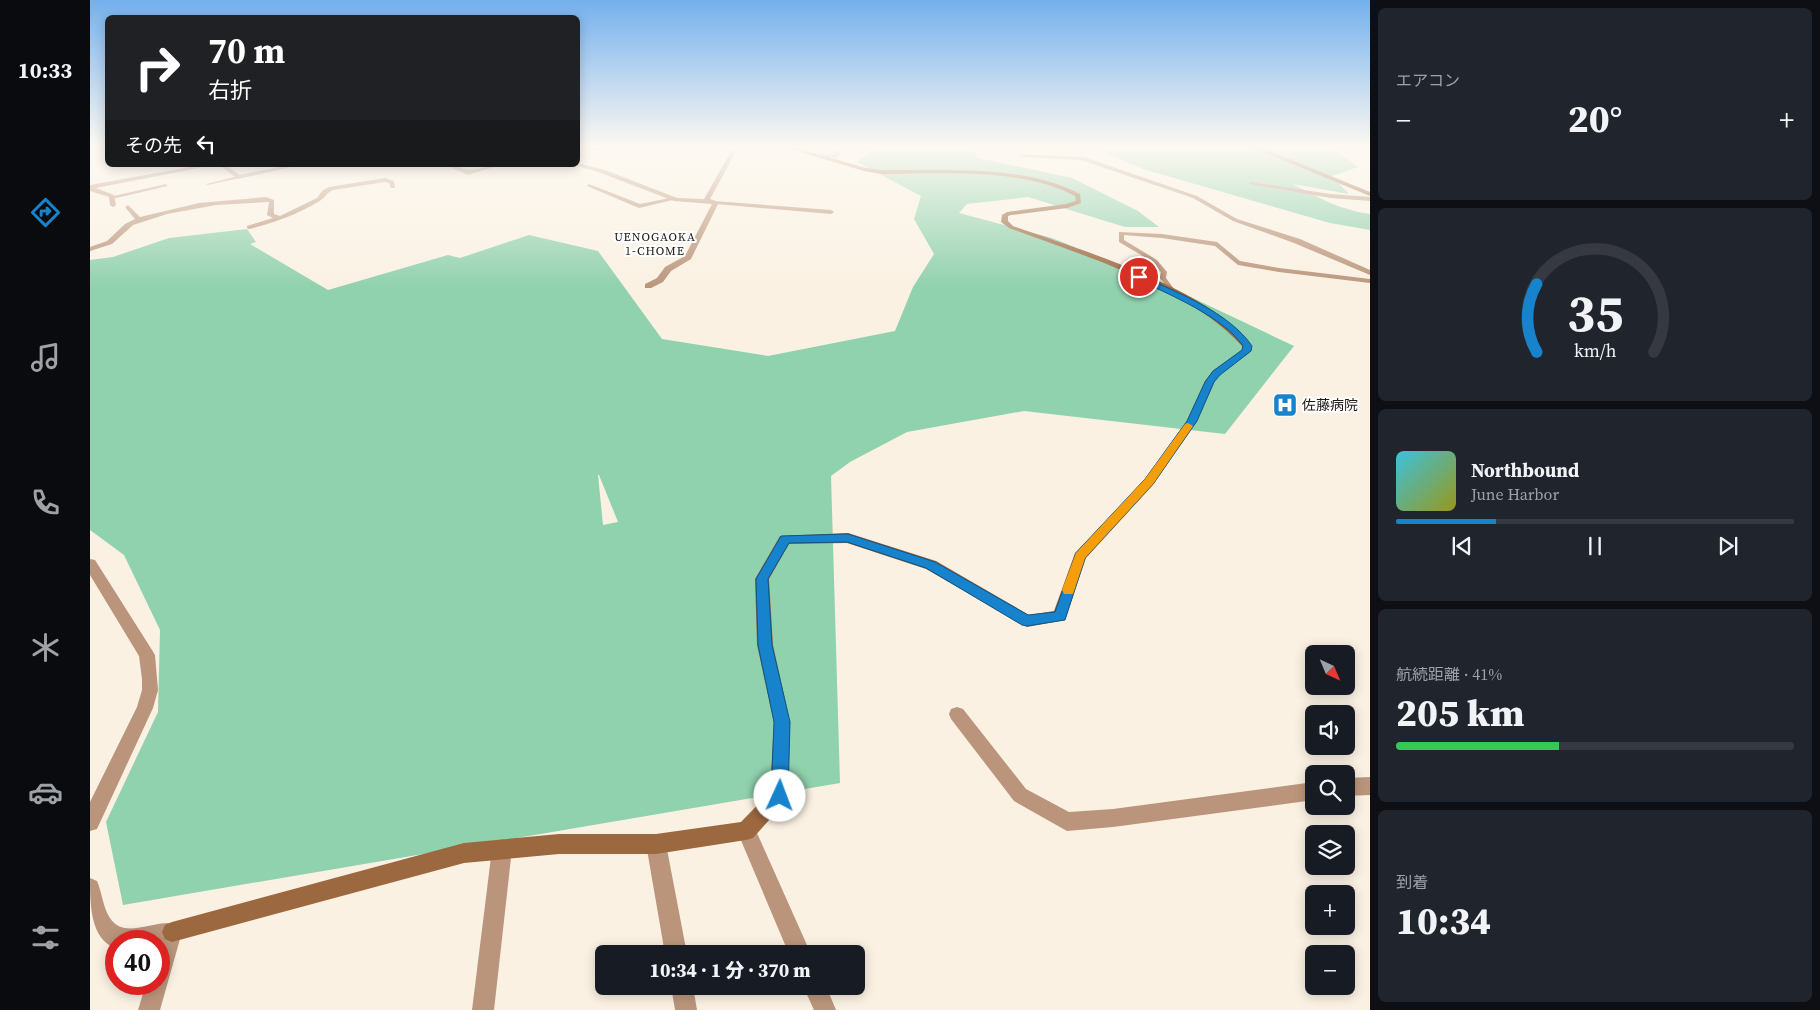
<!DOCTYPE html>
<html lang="ja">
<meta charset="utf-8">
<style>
:root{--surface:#171b24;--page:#20242c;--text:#f1f3f6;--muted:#9ea1a6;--line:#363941;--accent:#1883cd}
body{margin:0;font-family:"Source Serif 4","Noto Sans JP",serif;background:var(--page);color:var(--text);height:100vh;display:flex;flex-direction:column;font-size:19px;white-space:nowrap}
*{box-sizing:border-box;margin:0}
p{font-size:16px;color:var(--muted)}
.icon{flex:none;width:28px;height:28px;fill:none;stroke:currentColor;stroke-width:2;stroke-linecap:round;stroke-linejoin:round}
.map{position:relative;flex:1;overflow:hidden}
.panel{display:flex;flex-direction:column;gap:8px;padding:8px;background:#0d0f14;width:450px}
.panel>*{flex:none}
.hud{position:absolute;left:15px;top:15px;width:475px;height:152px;border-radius:8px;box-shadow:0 2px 12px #0003;background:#202124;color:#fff;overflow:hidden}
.needle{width:32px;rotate:136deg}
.tools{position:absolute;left:1215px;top:645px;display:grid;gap:10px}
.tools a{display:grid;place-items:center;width:50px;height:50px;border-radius:8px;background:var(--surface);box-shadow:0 2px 12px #0003;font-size:25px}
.speed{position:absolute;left:15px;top:930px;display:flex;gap:10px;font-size:25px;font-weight:700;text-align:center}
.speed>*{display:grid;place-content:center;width:65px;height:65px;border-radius:50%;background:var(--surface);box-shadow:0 2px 12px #0003;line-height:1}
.speed .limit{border:8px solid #d22;background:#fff;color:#111}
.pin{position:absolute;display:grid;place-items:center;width:42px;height:42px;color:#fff;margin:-21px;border:2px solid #fff;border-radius:50%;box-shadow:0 1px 5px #0007}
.me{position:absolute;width:55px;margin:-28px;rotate:2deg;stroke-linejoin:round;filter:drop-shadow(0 0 4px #0008)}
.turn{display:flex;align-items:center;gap:18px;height:105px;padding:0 20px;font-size:22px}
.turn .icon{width:65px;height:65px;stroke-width:2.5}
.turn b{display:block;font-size:35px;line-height:42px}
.then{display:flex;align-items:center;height:48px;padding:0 20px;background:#0003;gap:10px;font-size:19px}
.big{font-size:38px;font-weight:800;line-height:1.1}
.panel .widget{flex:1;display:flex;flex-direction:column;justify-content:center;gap:8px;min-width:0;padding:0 18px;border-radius:8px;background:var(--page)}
.panel .dial{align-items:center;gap:0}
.dial svg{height:130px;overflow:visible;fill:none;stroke:var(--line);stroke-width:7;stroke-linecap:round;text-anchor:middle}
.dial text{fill:var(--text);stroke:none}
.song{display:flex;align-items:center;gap:15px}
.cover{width:60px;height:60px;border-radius:8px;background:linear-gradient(135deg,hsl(190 70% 55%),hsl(60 70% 35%))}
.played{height:5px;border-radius:2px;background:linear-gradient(90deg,var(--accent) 25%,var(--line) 25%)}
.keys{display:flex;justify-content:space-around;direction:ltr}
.heat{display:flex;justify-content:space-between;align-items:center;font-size:28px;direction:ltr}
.charge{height:8px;border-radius:4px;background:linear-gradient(90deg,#34c759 41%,var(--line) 0)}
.trip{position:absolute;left:505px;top:945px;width:270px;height:50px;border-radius:8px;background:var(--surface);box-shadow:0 2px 12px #0003;font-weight:800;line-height:50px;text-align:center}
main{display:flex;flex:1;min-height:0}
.dock{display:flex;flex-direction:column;width:90px;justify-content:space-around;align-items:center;background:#090b0e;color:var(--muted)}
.dock .icon{width:35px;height:35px}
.dock .selected{color:var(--accent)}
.dock b{font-size:22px;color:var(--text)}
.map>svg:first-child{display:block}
.green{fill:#90d1ae;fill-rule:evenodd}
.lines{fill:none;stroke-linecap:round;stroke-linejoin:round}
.lane{fill:#ba957b;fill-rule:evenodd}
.street{fill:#ba957b;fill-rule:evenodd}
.secondary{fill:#9c683f;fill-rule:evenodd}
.route{fill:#1883cd;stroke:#105585}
.slow{fill:#f59e0b}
.labels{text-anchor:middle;stroke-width:4;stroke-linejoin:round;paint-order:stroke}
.far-neighbourhood-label{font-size:12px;letter-spacing:1px;fill:#1d1a15;stroke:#fff}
.poi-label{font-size:14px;fill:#1d1a15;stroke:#fff;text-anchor:start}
</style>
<main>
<nav class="dock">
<b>10:33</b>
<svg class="icon selected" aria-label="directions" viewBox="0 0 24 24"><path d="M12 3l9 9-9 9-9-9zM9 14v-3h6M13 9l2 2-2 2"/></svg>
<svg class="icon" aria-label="music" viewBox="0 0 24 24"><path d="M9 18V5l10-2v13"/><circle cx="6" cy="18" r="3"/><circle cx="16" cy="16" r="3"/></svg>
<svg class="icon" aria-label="phone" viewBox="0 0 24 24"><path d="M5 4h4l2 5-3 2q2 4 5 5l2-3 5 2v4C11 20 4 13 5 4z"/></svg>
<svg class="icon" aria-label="climate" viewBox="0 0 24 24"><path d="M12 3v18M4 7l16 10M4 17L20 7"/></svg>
<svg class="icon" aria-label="car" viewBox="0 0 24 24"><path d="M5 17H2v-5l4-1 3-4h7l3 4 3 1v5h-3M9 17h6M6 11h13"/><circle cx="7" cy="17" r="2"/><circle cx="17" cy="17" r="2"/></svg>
<svg class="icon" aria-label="filters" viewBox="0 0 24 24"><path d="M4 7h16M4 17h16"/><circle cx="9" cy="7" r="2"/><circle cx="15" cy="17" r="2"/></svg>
</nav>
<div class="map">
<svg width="1280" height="1010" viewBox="0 0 1280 1010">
<rect width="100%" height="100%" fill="#faf1e3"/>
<g class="green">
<path d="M788,146h91l9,12 94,20 66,33 21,16h-34l-97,-30 -61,7 -8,9 93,25 90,36 152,72 -69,88 -201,-23 -117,21 -57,30 -19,14 9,307 -717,122 -17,-83 52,-110 2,-82 -36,-75 -34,-25v-270l23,-3 56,-19 78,-9 9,13 -6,2 78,46 120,-35 12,3 69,-23 69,16 64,88 106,17 127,-25 18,-44 21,-33 -20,-35 7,-23 -64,-34zM508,475h1l19,47 -15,3z"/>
<path d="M1000,146h239l29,21 -26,9 17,18 -56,-10c25,14 48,26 77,30v16l-40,-7 -187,-54z"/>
</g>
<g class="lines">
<g class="lane">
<path d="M148,176l2,2 -32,7 -2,-1z"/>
<path d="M1161,182l80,12 39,3v4l-39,-3 -82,-14z"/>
<path d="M76,184l2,2 -56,13 -3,-2z"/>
<path d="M499,184l51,20 34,-7 3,2 -38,9 -52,-22z"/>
<path d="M624,201l117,9 3,2 -3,2 -115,-10 -2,-1z"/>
<path d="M1029,232l43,2 55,8 23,19 39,7 91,11v4l-91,-11 -41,-7 -23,-19 -53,-8 -38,-3v5l33,20 10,12 -1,6 11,15 -3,2 -2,-1 -12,-16 1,-6 -8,-10 -34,-20z"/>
</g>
<g class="street">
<path d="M494,146h33l-20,5z"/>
<path d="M644,146h5l-29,53 9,3 -28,57 -20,12 -8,11 -12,6h-6v-4l12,-6 8,-11 20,-11 27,-52 -38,-3 -73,-28 -26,-8 3,-2 27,7 72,28 27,1z"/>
<path d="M751,146h6l-11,12 -22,-2 3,-2 16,1z"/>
<path d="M931,154l63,3 113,39 40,23 63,20 70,31v5l-76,-32 -61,-22 -40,-23 -112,-38 -62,-3z"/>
<path d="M111,165h13l-118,23 18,7 2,10 -3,2 -3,-2 -1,-8 -19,-6v-6z"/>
<path d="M129,165h7l13,10 49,-10h12l-62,14z"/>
<path d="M363,165h6l-1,2c15,7 26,-2 43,-2l-33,10 -16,-7z"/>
<path d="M295,178l9,3 1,7h-4l-2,-5 -4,-1 -52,8c-7,3 -9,9 -15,12 -22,13 -45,21 -69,27l-2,-1v-2l26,-8 -6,-3 2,-13 -53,3 -49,9 -34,11 -21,19 -22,7v-4l17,-6 18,-17 10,-5 -10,-12 3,-2 12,12 59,-14 67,-6 8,3v14l6,2 37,-18 6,-8 6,-3z"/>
<path d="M0,559l5,1 57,90 3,5 3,35 -5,18 -56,121 -7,2v-29l47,-95 5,-17v-11l-3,-23 -49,-81z"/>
<path d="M867,707l6,2 63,80 43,23 44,-3 201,-27v18l-201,27 -46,4 -53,-30 -63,-82 -2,-5 2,-5z"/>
<path d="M1280,777v18l-24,1v-18z"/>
<path d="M656,822l7,2 58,130h-22l-52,-123 2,-7z"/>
<path d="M566,834l7,3 3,7 21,110h-22l-19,-110 3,-7z"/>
<path d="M412,839l7,3 3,7 -18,161h-22l20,-161 3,-7z"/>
<path d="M0,878l7,3c5,11 6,27 13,37 15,24 49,-2 69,7l3,7 -22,78h-22l8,-26h13v-43h-43v7c-26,-8 -26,-45 -26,-70z"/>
<path d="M581,986h22l4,24h-22z"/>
<path d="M713,986h23l10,24h-22z"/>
</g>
<g class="secondary">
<path d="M690,146h10l76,22 15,2c62,1 144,-6 199,24l1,9 -14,5 -56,7 -3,1v5l5,5c70,25 194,61 239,120l-3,7 -30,22 -4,6 -18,40 -44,64 -67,73 -21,62 -38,7 -101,-58 -79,-26 -58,1 -20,35 4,66 17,77 -2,74 -3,6 -32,36 -7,2 -90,14h-97l-95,9 -292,79 -7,-3 -3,-7 3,-7 7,-3 292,-79 95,-9h97l85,-12 29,-30 4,-70 -17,-77 -2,-66 25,-43 68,-3 88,28 93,54 25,-4 21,-58 70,-74 42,-58 18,-40 8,-10 29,-21v-4c-54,-60 -159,-90 -233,-118l-8,-6 1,-7 5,-3 59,-8 10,-3 -1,-5c-54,-29 -134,-22 -194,-22l-17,-3z"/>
<path d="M1159,146h8l113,46v4z"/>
</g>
</g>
<linearGradient id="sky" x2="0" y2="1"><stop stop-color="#74b0ed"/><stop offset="0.51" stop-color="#fdf9f2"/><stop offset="1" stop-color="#fdf9f2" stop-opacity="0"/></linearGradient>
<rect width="1280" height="288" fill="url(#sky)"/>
<path class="route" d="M1046,276h5c36,16 89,37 111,70l-1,5 -31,24 -6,7 -17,39 -44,63 -68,74 -20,62 -38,6 -5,-1 -96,-57 -79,-26 -58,1 -21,36 4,66 18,77 -2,74 -3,6 -5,2 -6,-2 -3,-6 3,-74 -16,-77 -2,-66 25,-43 67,-2 87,28 93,53 27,-3 21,-59 69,-74 42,-58 18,-39 8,-11 29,-21 1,-4c-18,-28 -76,-53 -107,-67z"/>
<path class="slow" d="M1098,423l5,3 -40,58 -68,74 -12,36h-9l-2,-4 14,-37 69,-74 40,-55z"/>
<defs>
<symbol id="hospital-square" viewBox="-11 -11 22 22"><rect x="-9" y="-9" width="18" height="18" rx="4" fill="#1883cd" stroke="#fff"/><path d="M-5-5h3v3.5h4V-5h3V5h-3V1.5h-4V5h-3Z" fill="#fff"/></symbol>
</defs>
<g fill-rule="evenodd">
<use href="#hospital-square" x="1181" y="391" width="28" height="28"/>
</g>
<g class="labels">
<g class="far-neighbourhood-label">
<text x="565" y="241">UENOGAOKA<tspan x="565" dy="14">1-CHOME</tspan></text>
</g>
<g class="poi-label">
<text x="1212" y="410">佐藤病院</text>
</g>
</g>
</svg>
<div class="tools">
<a><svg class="needle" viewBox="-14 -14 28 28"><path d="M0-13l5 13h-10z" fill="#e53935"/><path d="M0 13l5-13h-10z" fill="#9ea1a6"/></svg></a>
<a><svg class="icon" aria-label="sound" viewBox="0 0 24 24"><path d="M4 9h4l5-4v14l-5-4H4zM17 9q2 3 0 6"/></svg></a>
<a><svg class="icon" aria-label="search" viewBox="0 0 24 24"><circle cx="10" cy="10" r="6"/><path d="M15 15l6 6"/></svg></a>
<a><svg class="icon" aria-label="layers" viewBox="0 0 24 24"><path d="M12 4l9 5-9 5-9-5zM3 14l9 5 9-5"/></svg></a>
<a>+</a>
<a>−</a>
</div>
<div class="speed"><div class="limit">40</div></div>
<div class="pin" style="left:1049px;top:277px;background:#d93025"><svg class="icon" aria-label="arrive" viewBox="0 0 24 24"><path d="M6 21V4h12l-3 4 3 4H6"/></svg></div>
<svg class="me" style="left:690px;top:796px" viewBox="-20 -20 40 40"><circle r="19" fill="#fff"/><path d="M0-13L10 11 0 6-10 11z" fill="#1883cd"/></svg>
<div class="trip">10:34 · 1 分 · 370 m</div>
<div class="hud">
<div class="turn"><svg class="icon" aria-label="right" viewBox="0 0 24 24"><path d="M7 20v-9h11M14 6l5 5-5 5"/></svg><div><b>70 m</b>右折</div></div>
<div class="then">その先<svg class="icon" aria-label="left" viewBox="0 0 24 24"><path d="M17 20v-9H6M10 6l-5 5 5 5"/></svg></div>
</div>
</div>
<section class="panel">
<div class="widget"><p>エアコン</p>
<div class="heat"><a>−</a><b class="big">20°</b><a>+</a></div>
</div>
<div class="widget dial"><svg viewBox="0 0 100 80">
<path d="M14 69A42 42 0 1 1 86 69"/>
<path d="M14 69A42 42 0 0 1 14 27" stroke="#1883cd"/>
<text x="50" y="56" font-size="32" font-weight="700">35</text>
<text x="50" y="72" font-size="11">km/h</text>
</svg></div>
<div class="widget">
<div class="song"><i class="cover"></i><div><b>Northbound</b><p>June Harbor</p></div></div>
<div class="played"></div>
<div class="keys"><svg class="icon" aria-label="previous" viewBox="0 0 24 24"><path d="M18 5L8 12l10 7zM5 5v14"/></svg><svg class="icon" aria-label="pause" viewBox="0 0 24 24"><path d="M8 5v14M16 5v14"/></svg><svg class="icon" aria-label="next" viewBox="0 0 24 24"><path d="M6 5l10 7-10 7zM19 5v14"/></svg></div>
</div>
<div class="widget"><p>航続距離 · 41%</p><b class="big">205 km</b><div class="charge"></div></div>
<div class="widget"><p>到着</p><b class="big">10:34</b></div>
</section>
</main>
